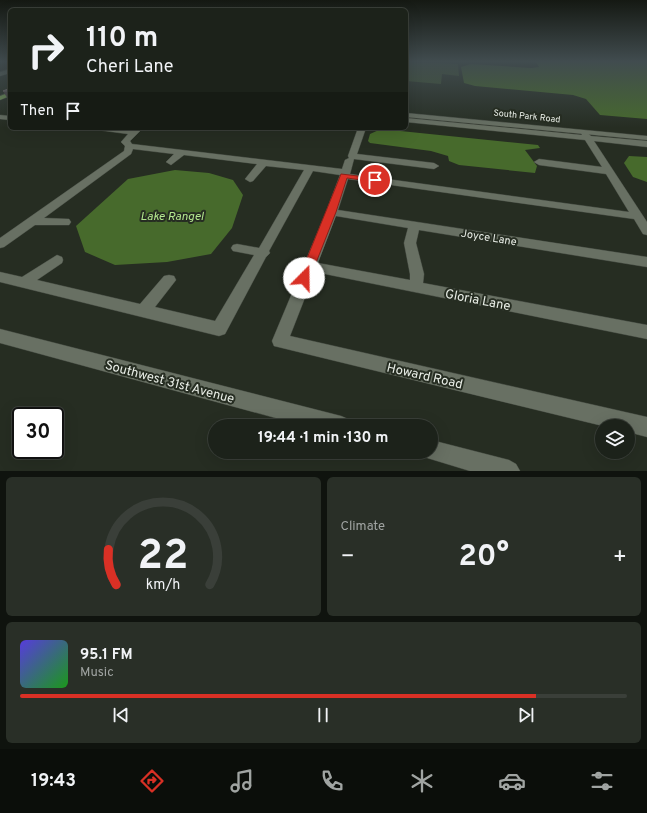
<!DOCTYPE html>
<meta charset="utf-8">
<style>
:root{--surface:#1c221a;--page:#292f27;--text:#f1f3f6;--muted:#a0a4a2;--line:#3a3f39;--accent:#d93025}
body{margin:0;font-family:Overpass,sans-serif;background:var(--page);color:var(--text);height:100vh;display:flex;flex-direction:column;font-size:15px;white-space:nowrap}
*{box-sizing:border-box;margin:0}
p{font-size:13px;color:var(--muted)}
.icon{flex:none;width:22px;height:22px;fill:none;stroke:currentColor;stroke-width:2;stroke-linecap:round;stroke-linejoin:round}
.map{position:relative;height:471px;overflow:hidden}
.sheet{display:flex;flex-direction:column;gap:6px;padding:6px;background:#0f130e;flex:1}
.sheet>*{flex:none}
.hud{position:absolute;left:8px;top:8px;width:400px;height:122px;border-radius:6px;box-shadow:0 4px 16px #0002,0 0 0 1px var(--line);background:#1c221a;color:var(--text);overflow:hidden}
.fabs{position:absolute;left:595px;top:419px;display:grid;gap:8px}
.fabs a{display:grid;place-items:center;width:40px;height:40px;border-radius:50%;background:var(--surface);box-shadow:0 4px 16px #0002,0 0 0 1px var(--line);font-size:20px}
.speed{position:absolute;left:12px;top:407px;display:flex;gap:8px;font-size:20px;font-weight:700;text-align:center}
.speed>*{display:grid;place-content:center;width:52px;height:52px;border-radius:50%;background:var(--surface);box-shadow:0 4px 16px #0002,0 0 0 1px var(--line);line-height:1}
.speed .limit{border:2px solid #111;border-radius:6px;background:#fff;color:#111}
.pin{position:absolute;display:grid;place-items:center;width:34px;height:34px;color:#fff;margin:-17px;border:2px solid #fff;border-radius:50%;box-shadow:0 1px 4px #0007}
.me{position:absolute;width:44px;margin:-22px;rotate:22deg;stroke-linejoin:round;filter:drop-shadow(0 0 3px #0008)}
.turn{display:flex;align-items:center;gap:14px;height:84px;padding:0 12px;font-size:18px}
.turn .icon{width:52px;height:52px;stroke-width:2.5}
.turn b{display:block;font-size:28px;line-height:34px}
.then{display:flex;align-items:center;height:38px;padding:0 12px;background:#0003;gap:8px;font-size:15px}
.big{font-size:30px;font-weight:700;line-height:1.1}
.sheet .tile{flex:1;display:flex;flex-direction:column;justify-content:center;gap:6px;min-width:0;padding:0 14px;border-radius:6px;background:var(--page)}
.sheet .dial{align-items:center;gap:0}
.dial svg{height:104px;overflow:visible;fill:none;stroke:var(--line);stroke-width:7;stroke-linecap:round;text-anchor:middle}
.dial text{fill:var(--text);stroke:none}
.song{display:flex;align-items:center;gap:12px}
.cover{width:48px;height:48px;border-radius:6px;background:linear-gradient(135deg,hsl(250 70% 55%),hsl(120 70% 35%))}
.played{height:4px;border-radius:2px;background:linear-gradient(90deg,var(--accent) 85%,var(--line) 85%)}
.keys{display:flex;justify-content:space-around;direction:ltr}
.heat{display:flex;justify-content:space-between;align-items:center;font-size:22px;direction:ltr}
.sheet .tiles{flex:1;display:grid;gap:6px;grid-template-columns:1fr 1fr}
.tile:last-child{grid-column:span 2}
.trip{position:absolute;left:208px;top:419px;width:230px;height:40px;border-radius:20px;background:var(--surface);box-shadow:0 4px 16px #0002,0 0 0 1px var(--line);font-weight:700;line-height:40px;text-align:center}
.dock{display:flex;height:64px;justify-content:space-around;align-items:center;background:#0b0e0a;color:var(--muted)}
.dock .icon{width:28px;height:28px}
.dock .active{color:var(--accent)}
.dock b{font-size:18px;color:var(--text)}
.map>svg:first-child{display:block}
.green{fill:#3f5530}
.forest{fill:#476a2c}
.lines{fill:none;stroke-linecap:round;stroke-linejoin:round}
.street-casing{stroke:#434940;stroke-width:1}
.secondary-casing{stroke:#434940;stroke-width:1}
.primary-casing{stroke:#434940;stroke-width:1}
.street{fill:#687063;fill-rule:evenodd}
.secondary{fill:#687063;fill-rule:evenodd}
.primary{fill:#769c58;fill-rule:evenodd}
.wall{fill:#50454b}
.building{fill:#61575c;stroke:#766f71}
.route{fill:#d93025;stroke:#8d1f18}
.labels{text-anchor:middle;stroke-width:4;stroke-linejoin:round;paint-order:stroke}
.far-street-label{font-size:9px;fill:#e9eee7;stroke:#262d22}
.street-label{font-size:11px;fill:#e9eee7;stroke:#262d22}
.water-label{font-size:12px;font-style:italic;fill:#b3e78f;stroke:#262d22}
.near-street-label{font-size:13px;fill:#e9eee7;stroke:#262d22}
</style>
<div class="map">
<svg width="647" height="471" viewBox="0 0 647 471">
<rect width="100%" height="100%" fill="#262d22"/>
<path class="green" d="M406,62l52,2 1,12 -17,-2 -1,10 -35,-3z"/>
<g class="forest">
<path d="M536,62h111v57l-47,-4 -14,-16 -13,-4 -98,-9 -11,-3 -3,-16 10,-3 60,4 8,-1z"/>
<path d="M381,129l157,16 2,3 -15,2 12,16 -2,7 -76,-8 -10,-4 -1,-5 -17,-5 -61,-8 -2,-2 2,-7z"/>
<path d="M629,156l18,1v25l-14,-5 -9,-14z"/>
<path d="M175,170l34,3 24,7 10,15 -11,33 -21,26 -44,8 -52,3 -30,-13 -9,-26 52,-47z"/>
</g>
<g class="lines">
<defs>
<g id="street">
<path d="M10,69v4l-10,3v-4z"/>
<path d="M0,115l10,1v4l-10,-1z"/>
<path d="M406,118l176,17 -1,-2 4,-2 6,5 56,5v6l-53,-6 53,81v13l-4,-1 -9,-15 -286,-40 -10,31 309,47v10l-228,-37 -3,13 8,31 -1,9 224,42v14l-332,-67 -25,64 357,81v20l-19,-5v-6h-25l-329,-80 -2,-5 54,-129 14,-37 -27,-4 -44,80 1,2 -4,4 -41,77 -6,2 -219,-54v-10l22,5 35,-22 5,2 1,3 -1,3 -25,17 103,24 24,-28 5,-1 5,1 2,4 -21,27 60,14 39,-66 -21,-4 -2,-3 2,-3 4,-1 22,4 45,-78 -38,-4 -13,15 -3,1 -5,-3 12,-15 -73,-9 -13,10 -5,-3 8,-8 -41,-5 -2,5 -87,64 25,1 2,3 -2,3h-34l-31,22 -4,1v-10l124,-87 1,-5 -4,-4 7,-8 -30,-4 -4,-2 39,1 10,-1 -13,13 2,3 210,25 3,-9 4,-2 -1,-2 10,-28h8l-9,26 77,9 5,3 -5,3 -80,-10 -4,15 279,38 -23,-38 -67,-9 -5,-3 5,-3 63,8 -17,-27 -179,-18zM336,216l72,12 -4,15 6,31v6l-92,-17z"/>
<path d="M0,329l341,87 7,3 3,7h-46l-305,-83z"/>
<path d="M431,440l78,20 7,4 4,7h-50l-46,-14 -2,-5h9z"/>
</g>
<path id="secondary" d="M406,113l241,23v4l-241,-23z"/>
<path id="primary" d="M10,92v4l-10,4v-4z"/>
</defs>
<use href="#street" class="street-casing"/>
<use href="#secondary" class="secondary-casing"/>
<use href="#primary" class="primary-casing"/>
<use href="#street" class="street"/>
<use href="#secondary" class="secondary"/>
<use href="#primary" class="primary"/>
</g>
<path class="wall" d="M10,88v13h-1l-6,-10z"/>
<path class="building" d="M10,88v3h-7z"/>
<linearGradient id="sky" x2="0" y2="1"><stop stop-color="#151913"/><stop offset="0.48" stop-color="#414c4f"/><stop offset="1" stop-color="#414c4f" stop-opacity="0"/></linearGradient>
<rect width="647" height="128" fill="url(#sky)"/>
<path class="route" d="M341,174l34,4 3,2 -3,2 -28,-4 -11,34 -26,66 -2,3h-7l-2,-3z"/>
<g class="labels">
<g class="far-street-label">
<text transform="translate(527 116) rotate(6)" y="3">South Park Road</text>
</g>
<g class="street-label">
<text transform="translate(489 237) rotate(9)" y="4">Joyce Lane</text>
</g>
<g class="water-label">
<text x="172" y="220">Lake Rangel</text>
</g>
<g class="near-street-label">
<text transform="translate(478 299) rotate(11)" y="5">Gloria Lane</text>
<text transform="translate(425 375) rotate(13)" y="5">Howard Road</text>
<text transform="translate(170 381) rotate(15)" y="5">Southwest 31st Avenue</text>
</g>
</g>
</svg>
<div class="fabs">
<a><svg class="icon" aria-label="layers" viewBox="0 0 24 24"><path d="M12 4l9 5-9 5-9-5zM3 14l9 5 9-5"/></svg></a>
</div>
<div class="speed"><div class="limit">30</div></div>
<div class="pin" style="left:375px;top:180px;background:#d93025"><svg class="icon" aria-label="arrive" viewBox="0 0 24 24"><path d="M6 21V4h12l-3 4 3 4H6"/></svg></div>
<svg class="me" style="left:304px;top:278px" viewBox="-20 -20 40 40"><circle r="19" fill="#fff"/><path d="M0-13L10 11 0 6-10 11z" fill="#d93025"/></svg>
<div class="trip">19:44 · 1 min · 130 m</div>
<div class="hud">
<div class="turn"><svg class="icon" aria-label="right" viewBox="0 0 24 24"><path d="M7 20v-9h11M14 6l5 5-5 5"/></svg><div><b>110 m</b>Cheri Lane</div></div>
<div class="then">Then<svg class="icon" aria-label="arrive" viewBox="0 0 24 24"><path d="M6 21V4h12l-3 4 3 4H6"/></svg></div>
</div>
</div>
<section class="sheet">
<div class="tiles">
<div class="tile dial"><svg viewBox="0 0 100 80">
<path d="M14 69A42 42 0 1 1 86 69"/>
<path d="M14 69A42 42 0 0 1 8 42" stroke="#d93025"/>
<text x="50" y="56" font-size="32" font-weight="700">22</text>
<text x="50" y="72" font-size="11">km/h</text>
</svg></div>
<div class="tile"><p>Climate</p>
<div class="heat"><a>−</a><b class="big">20°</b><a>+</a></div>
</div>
<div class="tile">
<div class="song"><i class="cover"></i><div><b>95.1 FM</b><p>Music</p></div></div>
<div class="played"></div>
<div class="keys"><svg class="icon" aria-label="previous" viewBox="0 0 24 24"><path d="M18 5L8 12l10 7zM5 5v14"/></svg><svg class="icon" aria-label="pause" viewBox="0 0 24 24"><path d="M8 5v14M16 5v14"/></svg><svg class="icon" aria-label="next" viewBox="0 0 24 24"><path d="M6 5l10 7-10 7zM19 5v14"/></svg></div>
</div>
</div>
</section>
<nav class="dock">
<b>19:43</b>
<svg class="icon active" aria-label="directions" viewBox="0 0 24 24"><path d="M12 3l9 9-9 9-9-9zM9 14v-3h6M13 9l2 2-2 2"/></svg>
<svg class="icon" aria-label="music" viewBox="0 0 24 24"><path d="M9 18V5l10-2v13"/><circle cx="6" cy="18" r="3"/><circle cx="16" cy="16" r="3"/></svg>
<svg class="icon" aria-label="phone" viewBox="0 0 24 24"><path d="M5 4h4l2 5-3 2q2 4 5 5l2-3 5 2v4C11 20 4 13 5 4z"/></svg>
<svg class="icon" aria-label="climate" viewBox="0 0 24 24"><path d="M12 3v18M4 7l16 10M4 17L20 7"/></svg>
<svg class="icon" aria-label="car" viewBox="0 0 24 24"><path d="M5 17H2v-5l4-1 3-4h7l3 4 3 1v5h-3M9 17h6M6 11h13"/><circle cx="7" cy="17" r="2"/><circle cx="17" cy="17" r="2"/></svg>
<svg class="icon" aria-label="filters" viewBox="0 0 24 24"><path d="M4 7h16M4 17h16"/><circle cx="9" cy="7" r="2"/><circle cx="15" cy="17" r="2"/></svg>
</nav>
